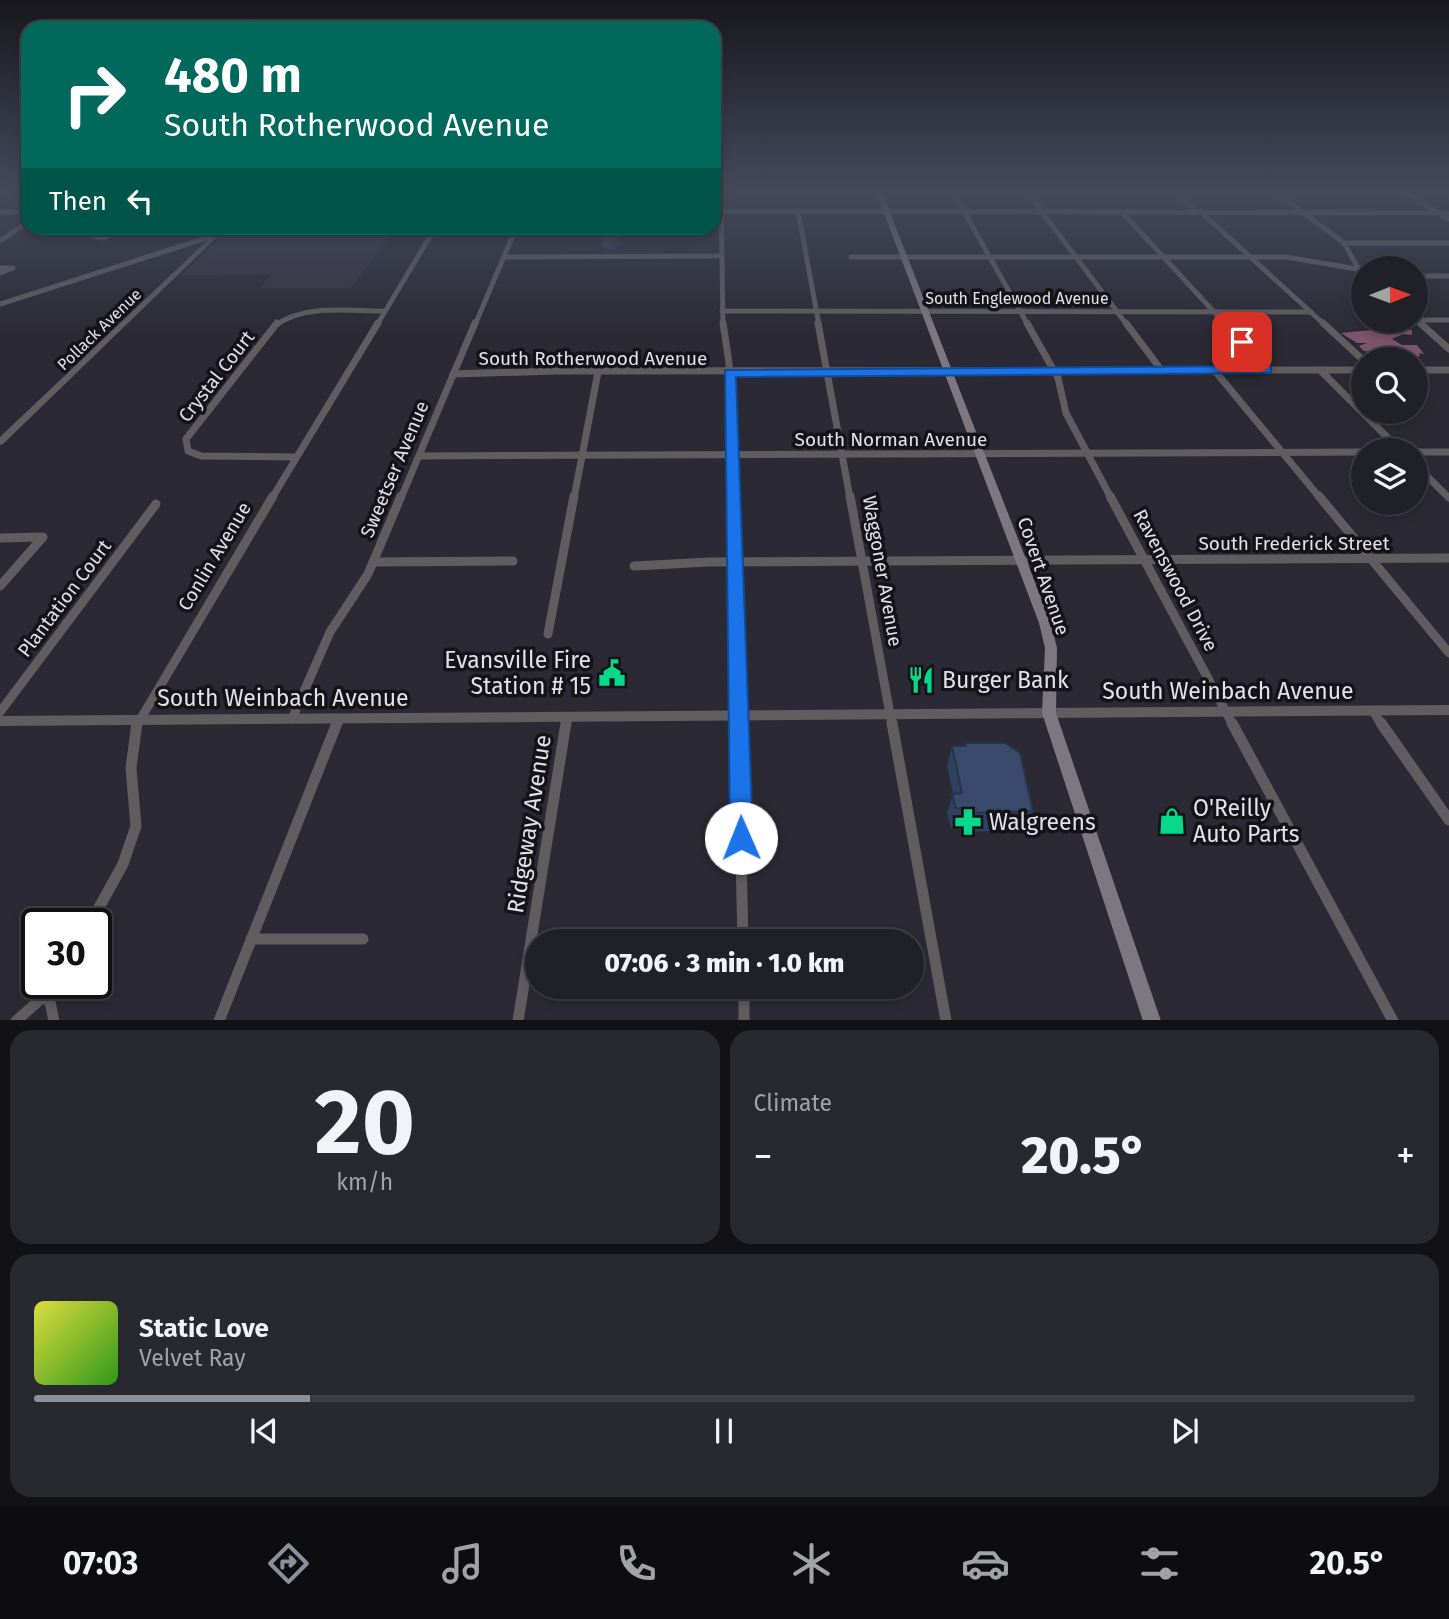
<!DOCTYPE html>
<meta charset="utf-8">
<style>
:root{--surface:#202027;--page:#28282f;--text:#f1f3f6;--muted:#a2a3a7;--line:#3d3e44;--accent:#8c9099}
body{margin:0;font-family:"Fira Sans",sans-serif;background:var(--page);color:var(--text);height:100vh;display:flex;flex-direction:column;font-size:26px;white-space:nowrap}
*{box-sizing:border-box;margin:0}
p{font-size:23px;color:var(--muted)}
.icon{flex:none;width:38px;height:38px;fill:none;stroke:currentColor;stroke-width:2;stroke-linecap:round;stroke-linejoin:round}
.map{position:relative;height:1020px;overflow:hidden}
.side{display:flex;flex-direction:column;gap:10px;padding:10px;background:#121215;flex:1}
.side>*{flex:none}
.hud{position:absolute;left:21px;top:21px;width:700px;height:214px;border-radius:21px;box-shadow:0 4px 10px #0003,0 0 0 2px var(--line);background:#00695c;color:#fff;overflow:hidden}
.needle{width:46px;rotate:89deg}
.controls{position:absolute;left:1351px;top:256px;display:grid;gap:14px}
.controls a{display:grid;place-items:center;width:77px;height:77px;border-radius:50%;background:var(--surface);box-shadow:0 4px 10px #0003,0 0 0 2px var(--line);font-size:35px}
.speed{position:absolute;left:21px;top:908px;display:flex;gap:14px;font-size:35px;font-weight:700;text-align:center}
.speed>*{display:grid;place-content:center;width:91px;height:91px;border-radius:50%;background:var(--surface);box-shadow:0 4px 10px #0003,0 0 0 2px var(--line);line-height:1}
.speed .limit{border:4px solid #111;border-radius:10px;background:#fff;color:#111}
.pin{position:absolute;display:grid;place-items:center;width:60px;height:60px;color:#fff;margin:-30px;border-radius:14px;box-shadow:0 4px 10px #0006}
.me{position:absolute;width:77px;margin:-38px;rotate:359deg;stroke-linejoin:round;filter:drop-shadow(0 0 5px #0008)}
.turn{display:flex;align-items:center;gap:24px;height:147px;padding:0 28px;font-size:32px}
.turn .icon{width:91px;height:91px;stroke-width:2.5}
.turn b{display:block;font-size:49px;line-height:60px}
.then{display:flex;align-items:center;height:66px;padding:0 28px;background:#0003;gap:14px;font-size:26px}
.big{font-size:52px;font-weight:800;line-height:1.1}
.side .widget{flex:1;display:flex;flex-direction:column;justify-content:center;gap:10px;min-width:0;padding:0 24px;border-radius:21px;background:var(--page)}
.side .dial{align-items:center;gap:0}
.dial b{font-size:91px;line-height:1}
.song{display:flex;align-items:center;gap:21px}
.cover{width:84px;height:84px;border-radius:10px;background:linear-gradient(135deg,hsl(60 70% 55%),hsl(110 70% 35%))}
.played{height:7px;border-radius:4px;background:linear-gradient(90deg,var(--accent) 20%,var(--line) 20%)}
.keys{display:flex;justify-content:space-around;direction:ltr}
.heat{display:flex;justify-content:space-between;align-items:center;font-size:38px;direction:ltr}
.side .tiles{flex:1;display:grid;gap:10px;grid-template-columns:1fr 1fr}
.widget:last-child{grid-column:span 2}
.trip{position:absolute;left:525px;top:929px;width:399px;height:70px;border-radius:35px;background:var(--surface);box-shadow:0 4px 10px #0003,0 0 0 2px var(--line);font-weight:800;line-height:70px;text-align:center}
.menu{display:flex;height:112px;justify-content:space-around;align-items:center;background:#0d0d10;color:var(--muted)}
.menu .icon{width:49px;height:49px}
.menu .active{color:var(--accent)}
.menu b{font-size:32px;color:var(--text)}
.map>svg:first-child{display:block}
.built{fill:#353342}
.forest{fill:#7c546b}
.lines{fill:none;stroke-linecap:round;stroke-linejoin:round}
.minor-far3{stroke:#605d61;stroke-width:5}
.minor-far2{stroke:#605d61;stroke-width:7}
.minor-far1{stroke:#605d61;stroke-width:9}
.minor{stroke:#605d61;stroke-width:11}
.tertiary{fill:#605d61;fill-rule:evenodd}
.secondary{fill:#7d787f;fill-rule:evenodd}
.wall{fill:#31405e}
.shaded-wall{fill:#28344c}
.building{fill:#394a6d;stroke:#28344c;stroke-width:2}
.route{fill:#1a73e8;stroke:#114b97;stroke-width:2}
.labels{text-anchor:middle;stroke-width:7;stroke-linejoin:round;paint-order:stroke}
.far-street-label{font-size:16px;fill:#e2e1e8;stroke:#141318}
.street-label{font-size:19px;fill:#e2e1e8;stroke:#141318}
.near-poi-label{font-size:23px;fill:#e2e1e8;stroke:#141318;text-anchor:start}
.near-street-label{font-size:23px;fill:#e2e1e8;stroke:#141318}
</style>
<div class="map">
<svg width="1449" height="1021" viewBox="0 0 1449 1021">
<rect width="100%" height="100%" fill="#2b2a34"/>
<path class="built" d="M250,228h146l-45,60h-91l12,-14 -90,1 39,-38z"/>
<path class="forest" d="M1372,330h40v5l-9,-1 -11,5 10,6h15l7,9 -5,-1 1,3 -12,3 -24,-4 -10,4 -5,-2 4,-5 -9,-1 -5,-5 8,-3h-10l-16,-10z"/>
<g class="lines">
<g class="minor-far3">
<path d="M721,192l2,133"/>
<path d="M953,192l75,133"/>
<path d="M1027,192l100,133"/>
<path d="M1176,192l21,20"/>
<path d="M1276,192l68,51 19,34"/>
<path d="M1405,192l44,27"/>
<path d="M714,211l735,2"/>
<path d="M798,211l21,114"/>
<path d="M0,212h28"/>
<path d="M1122,212l104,113"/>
<path d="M1201,212l124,113"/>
<path d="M112,229v5l-8,4 -9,-1 19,-9"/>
<path d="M0,241l28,-19"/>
<path d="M1344,243h105"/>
<path d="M503,257l218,-1"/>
<path d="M851,257h435l77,13"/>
<path d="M0,268h13l-13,5"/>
<path d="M1416,276h33"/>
<path d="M0,304l216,-69"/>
<path d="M722,311l589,1"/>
<path d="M1416,320l6,5"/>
<path d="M1416,320h33"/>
<path d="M276,325c29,-21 73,-14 107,-14"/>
<path d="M377,325l58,-97"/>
<path d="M475,325l41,-97"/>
</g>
<g class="minor-far2">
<path d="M277,323l-91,116 2,12 13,5 95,1"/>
<path d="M723,323l6,40 3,135"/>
<path d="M818,323l32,175"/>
<path d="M1027,323l31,55 8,35 45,85"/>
<path d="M1126,323l36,48"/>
<path d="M1224,323l43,47"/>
<path d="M1323,323l40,37"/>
<path d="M1420,323l29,26"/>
<path d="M1320,370l80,80"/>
<path d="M1416,370h33"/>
<path d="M1215,371l105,127"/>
<path d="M453,374l102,-3 808,-1"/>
<path d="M1416,452h33"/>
<path d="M419,456l944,-4"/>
<path d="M1416,465l33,33"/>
<path d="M272,498l106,-175"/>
<path d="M401,498l74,-175"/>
<path d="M574,498l24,-126"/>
</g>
<g class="minor-far1">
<path d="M732,496l6,229"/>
<path d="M850,496l42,229"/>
<path d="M1110,496l123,229"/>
<path d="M1319,496l130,157"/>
<path d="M0,538l43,-1 -43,49"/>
<path d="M373,562l140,-1"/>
<path d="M634,566l75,-4 740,-4"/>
<path d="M548,634l26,-138"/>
<path d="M1373,711l9,14"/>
<path d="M0,712l156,-208"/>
<path d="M292,719l38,-87 38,-58 33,-78"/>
<path d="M137,725l136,-229"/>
<path d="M337,725l2,-6"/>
<path d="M566,725l1,-8"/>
</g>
<g class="minor">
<path d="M738,723l5,219"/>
<path d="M892,723l54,298"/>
<path d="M1232,723l161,298"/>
<path d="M1381,723l68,97"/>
<path d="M90,924l33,-60 13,-38 -5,-58 6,-45"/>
<path d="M251,939h112"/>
<path d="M54,984l-11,13 7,5 4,19"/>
<path d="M744,987v34"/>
<path d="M16,1021l27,-24"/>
<path d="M219,1021l118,-298"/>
<path d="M518,1021l48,-298"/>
</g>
<g class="tertiary">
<path d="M236,228h8l-26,8 -215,208 -3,1v-8l214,-203z"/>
<path d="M1449,705v10l-1449,11v-10z"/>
</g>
<path class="secondary" d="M876,192h6l169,431 6,25 -1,65 105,308h-18l-101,-308 3,-65 -6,-25z"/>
</g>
<g class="wall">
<path d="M601,233h18l-2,15 -4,2 -10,-2z"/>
<path d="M965,743l68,68 -7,19 -65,2 -1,-4h-9l-4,-15 6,-19 -6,-28 5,-20h12z"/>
</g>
<path class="shaded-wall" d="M617,228h2v5l-2,15 -4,2 -1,-15z"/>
<g class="building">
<path d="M603,228h14l-1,5 -4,2 -11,-2z"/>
<path d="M965,743h40l15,10 13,58 -67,2v-4l-10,-1 -4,-14 10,-1 -10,-47h14z"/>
</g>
<linearGradient id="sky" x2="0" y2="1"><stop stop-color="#18171d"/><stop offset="0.57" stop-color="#444a5c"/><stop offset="1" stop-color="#444a5c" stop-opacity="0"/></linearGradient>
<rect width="1449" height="335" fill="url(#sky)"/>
<path class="route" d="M1242,339l4,1 25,27v6l-535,4 17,461 -4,8 -8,3 -8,-3 -3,-8 -5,-468 531,-4 -20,-24z"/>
<defs>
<symbol id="civic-bare" viewBox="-9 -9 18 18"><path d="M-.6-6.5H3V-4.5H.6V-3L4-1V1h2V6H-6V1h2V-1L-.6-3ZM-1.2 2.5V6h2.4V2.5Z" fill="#06d98b" stroke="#141318" stroke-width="2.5" paint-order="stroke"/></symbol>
<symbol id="restaurant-bare" viewBox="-9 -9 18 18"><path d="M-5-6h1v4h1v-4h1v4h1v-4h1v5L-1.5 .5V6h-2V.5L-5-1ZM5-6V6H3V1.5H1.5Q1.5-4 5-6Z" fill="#06d98b" stroke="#141318" stroke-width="2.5" paint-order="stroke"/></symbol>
<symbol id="shop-bare" viewBox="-9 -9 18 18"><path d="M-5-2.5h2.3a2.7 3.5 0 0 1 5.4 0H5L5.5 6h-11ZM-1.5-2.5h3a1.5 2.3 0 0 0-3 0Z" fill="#06d98b" stroke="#141318" stroke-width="2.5" paint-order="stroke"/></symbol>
<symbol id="pharmacy-bare" viewBox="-9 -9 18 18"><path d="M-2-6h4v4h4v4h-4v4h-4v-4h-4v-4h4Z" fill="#06d98b" stroke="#141318" stroke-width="2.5" paint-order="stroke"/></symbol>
</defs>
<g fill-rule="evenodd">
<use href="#civic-bare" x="593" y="654" width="38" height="38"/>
<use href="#restaurant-bare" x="902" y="661" width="38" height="38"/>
<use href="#shop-bare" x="1153" y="802" width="38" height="38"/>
<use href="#pharmacy-bare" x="949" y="803" width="38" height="38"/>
</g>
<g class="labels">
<g class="far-street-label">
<text x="1017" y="304">South Englewood Avenue</text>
<text transform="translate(99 329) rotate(-44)" y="6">Pollack Avenue</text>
</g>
<g class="street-label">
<text x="593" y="365">South Rotherwood Avenue</text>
<text transform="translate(216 376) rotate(-52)" y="7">Crystal Court</text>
<text x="891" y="446">South Norman Avenue</text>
<text transform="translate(394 469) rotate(-67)" y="7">Sweetser Avenue</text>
<text x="1294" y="550">South Frederick Street</text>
<text transform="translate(214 556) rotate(-59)" y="7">Conlin Avenue</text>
<text transform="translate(883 571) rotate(80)" y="7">Waggoner Avenue</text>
<text transform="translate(1044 576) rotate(71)" y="7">Covert Avenue</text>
<text transform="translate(1176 580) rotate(62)" y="7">Ravenswood Drive</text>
<text transform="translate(64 598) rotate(-53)" y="7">Plantation Court</text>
</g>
<g class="near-poi-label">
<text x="591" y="668" text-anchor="end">Evansville Fire<tspan x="591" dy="26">Station # 15</tspan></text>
<text x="942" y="688">Burger Bank</text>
<text x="1193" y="816">O'Reilly<tspan x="1193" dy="26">Auto Parts</tspan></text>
<text x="989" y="830">Walgreens</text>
</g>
<g class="near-street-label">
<text x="1228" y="699">South Weinbach Avenue</text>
<text x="283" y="706">South Weinbach Avenue</text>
<text transform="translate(529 824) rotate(-81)" y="8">Ridgeway Avenue</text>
</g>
</g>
</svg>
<div class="controls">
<a><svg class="needle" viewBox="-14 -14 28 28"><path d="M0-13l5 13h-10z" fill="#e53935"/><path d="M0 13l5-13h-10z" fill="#a2a3a7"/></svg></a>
<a><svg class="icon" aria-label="search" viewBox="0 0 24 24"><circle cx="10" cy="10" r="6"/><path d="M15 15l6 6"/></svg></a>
<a><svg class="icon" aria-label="layers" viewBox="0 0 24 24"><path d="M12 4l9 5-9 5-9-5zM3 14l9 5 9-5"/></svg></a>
</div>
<div class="speed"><div class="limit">30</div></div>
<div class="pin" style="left:1242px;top:342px;background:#d93025"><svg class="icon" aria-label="arrive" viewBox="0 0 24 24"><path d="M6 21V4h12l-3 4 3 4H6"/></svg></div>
<svg class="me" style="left:741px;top:838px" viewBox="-20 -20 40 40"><circle r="19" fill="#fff"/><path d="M0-13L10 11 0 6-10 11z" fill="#1a73e8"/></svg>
<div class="trip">07:06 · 3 min · 1.0 km</div>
<div class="hud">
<div class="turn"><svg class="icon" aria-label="right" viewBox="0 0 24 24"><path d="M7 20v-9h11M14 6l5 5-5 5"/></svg><div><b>480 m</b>South Rotherwood Avenue</div></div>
<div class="then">Then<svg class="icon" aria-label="left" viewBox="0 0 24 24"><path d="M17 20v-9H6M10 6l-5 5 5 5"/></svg></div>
</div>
</div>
<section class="side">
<div class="tiles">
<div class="widget dial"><b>20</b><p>km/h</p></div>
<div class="widget"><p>Climate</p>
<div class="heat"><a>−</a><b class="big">20.5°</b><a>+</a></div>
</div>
<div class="widget">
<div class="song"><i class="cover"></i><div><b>Static Love</b><p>Velvet Ray</p></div></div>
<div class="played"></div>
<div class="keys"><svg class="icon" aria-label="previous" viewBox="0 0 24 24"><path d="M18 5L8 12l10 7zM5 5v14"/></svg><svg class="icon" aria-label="pause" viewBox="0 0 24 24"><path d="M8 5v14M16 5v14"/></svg><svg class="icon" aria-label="next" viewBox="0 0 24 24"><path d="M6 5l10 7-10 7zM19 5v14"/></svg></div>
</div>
</div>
</section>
<nav class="menu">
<b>07:03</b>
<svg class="icon active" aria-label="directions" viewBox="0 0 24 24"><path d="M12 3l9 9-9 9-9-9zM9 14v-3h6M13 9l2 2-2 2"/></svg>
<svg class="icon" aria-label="music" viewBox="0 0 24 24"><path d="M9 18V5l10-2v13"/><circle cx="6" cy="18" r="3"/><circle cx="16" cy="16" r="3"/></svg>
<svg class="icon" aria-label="phone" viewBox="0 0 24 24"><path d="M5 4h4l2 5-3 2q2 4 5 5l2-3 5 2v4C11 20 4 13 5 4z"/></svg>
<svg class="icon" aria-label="climate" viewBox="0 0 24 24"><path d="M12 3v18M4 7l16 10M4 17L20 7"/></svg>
<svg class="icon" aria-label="car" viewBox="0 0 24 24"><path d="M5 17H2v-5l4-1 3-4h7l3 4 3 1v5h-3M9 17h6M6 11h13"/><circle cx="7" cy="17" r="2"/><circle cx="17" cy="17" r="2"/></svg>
<svg class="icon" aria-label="filters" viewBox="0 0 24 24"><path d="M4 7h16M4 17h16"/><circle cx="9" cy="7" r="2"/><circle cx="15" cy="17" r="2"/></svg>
<b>20.5°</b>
</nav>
